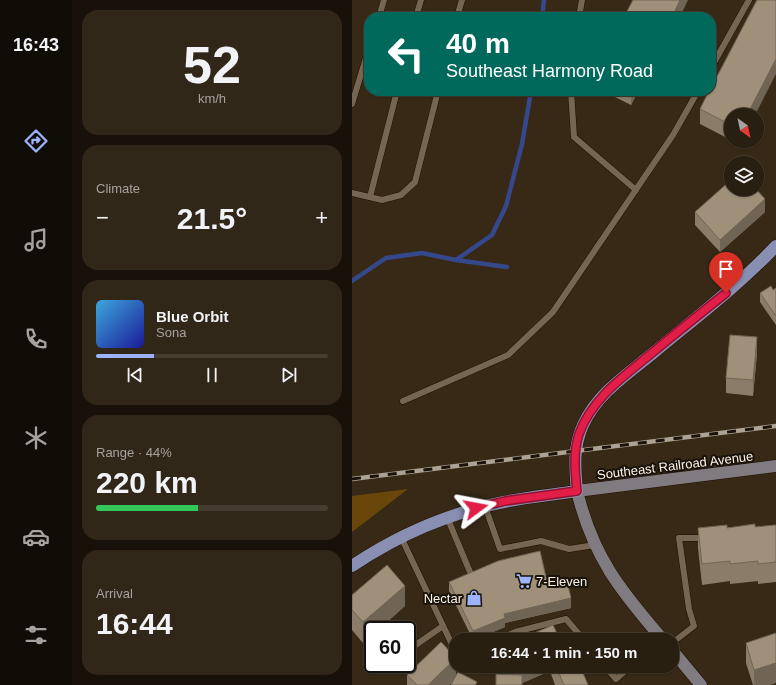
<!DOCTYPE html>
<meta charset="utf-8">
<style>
:root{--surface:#291f10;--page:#312719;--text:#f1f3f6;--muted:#a5a29f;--line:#453d30;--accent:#9db4fd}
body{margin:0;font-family:Arial,sans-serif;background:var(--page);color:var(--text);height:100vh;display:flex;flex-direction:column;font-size:15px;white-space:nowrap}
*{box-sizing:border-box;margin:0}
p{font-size:13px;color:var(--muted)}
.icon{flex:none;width:22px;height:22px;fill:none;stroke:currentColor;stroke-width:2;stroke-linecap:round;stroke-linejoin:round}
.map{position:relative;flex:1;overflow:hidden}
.side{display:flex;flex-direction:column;gap:10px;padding:10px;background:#171109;width:280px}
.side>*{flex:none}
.top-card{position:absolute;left:12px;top:12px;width:352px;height:84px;border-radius:16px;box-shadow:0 1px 3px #0004,0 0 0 1px var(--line);background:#00695c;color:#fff;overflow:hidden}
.needle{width:26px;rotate:147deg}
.tools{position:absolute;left:372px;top:108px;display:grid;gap:8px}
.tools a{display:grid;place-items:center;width:40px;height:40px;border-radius:50%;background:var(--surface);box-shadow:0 1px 3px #0004,0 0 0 1px var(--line);font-size:20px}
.speed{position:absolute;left:12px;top:621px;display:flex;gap:8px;font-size:20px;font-weight:700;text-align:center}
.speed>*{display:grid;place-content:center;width:52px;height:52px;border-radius:50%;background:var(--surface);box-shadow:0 1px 3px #0004,0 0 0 1px var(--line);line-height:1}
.speed .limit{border:2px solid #111;border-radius:6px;background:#fff;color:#111}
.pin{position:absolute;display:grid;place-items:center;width:34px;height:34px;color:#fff;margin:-41px -17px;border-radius:50% 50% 50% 0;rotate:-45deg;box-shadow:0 0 4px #0007}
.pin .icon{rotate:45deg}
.me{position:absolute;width:44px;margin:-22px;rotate:77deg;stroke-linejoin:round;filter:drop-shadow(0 0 3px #0008)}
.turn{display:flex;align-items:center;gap:14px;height:84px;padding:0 16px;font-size:18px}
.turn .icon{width:52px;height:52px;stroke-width:2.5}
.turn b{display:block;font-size:28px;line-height:34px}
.big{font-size:30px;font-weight:600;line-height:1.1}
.side .card{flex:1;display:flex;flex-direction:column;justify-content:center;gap:6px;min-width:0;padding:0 14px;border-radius:16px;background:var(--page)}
.side .dial{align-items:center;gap:0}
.dial b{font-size:52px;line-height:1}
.song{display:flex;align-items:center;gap:12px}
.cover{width:48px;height:48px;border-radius:6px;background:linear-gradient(135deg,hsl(200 70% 55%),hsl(240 70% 35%))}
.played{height:4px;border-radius:2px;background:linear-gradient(90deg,var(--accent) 25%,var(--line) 25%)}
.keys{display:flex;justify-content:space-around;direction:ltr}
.heat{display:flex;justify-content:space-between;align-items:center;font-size:22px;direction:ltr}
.charge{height:6px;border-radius:3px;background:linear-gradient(90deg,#34c759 44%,var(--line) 0)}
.trip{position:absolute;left:97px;top:633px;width:230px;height:40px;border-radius:16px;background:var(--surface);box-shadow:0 1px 3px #0004,0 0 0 1px var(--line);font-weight:600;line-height:40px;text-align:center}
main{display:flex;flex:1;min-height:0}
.tabs{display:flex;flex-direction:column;width:72px;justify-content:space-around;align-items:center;background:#100c06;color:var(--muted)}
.tabs .icon{width:28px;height:28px}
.tabs .active{color:var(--accent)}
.tabs b{font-size:18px;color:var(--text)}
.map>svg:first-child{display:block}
.green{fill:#69460a}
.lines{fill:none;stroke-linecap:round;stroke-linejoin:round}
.stream{stroke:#36488c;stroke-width:4.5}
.lane-casing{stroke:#1e1101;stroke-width:7}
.secondary-casing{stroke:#1e1101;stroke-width:13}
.primary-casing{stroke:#1e1101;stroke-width:13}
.lane{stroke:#766651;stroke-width:6}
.secondary{stroke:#7f7b81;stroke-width:12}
.primary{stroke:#888fb2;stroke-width:12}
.rail-casing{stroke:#ada293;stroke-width:4.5}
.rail{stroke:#19130b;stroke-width:3;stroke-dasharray:9;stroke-linecap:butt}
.wall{fill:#8a7c69}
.shaded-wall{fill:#706555}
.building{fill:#a0907a;stroke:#706555}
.route-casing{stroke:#92132f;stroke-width:10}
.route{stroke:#e11d48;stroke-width:7}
.labels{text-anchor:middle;stroke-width:4;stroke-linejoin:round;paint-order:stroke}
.street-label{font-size:13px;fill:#fcf3e7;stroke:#19130b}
.poi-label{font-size:13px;fill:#fcf3e7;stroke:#19130b;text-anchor:start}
</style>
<main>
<nav class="tabs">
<b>16:43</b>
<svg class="icon active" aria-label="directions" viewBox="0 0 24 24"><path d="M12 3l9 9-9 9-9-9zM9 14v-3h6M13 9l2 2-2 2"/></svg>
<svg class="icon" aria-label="music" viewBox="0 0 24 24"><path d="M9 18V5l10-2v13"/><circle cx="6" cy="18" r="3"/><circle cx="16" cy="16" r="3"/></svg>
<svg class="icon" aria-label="phone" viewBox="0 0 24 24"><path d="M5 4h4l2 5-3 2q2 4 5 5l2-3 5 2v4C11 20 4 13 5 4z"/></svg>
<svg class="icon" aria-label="climate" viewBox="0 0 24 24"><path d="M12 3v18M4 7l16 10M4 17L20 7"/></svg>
<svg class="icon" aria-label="car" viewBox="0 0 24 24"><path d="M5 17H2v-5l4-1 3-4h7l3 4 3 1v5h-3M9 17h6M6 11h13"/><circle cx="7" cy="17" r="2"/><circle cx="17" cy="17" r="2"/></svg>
<svg class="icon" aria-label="filters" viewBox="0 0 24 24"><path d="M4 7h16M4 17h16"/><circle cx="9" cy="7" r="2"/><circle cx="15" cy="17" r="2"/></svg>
</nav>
<section class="side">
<div class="card dial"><b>52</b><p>km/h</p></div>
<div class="card"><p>Climate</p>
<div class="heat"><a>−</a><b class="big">21.5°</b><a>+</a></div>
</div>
<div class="card">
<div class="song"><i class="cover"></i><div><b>Blue Orbit</b><p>Sona</p></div></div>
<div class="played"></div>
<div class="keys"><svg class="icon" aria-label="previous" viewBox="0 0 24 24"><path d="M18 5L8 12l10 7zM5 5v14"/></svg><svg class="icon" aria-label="pause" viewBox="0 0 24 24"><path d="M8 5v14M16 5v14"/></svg><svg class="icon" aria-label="next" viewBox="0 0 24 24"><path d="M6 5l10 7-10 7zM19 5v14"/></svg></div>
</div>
<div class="card"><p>Range · 44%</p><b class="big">220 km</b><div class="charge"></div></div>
<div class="card"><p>Arrival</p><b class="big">16:44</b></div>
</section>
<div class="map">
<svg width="424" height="685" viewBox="0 0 424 685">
<rect width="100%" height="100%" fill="#372916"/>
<path class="green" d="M56,489l-56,43v-36z"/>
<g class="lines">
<g class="stream">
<path d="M190,17l2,-17"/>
<path d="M104,260l36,-25 14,-29 16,-62 9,-53"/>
<path d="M0,281l34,-23 36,-5 34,7 51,7"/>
</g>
<defs>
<g id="lane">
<path d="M27,17l5,-17"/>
<path d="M64,17l5,-17"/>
<path d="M105,17l5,-17"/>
<path d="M227,17l3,-17"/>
<path d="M359,68l38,-68"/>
<path d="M219,91l3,46 62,53"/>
<path d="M0,104l17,-56"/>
<path d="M0,193l30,7 19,-5 14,-13 23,-91"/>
<path d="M18,197l27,-106"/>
<path d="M51,401l105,-46 45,-43 120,-177 25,-44"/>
<path d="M133,506l15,43 41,-8 28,8 26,-4"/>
<path d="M95,517l23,55"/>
<path d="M49,537l55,116"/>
<path d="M145,640l18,-8 51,-13 18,21"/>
<path d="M320,643l22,-17 -5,-17 -10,-71h26"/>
<path d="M55,651l36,-25"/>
<path d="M33,666l4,-2"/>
<path d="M253,666l11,13 15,-13"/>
</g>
<g id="secondary">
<path d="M311,640c-43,-50 -70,-83 -86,-149l199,-25"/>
<path d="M320,650l29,35"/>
</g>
<path id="primary" d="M0,566c46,-31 97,-53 152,-64 23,-5 48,-7 73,-11 -2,-23 -4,-44 6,-66 14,-31 43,-50 69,-71 42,-35 86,-68 124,-108"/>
</defs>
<use href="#lane" class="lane-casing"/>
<use href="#secondary" class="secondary-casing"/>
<use href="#primary" class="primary-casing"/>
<use href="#lane" class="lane"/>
<use href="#secondary" class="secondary"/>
<use href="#primary" class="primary"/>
<defs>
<path id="rail" d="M0,479l424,-53"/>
</defs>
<use href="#rail" class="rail-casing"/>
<use href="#rail" class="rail"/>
</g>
<g class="wall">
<path d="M251,91h35l-7,14z"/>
<path d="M348,109l31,6v25l-31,-16z"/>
<path d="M382,141h7l-1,3z"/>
<path d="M343,212h70l-45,40 -25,-27z"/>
<path d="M424,288v37l-16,-23v-9l13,-3z"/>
<path d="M405,353l-4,43 -27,-3v-15z"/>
<path d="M424,525v57l-18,2v-3l-28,3v-3l-28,4 -4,-37v-20l57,-1z"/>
<path d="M97,582l99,4 23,22 -66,15v4l-31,13h-1l-24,-49z"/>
<path d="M0,595l53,11 -27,24h-5v4l-10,9 -11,-13z"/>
<path d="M394,643l24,42h-17l-7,-22z"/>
<path d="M158,666h70l8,19h-33l-5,-14 -28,12 -8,-8z"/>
<path d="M55,675h49l21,10 -24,-3 -4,3h-42z"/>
</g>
<g class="shaded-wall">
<path d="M328,0h8l-8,17h-8z"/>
<path d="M424,59v15l-21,41h-8z"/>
<path d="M279,91h7l-7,14z"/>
<path d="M413,199v13l-45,40v-12z"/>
<path d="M405,337v16l-4,43v-16z"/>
<path d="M53,586v20l-27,24h-5v4l-10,9v-21z"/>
<path d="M219,598v10l-66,15v4l-31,13h-1v-9l31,-17z"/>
<path d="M104,658v20l-7,7h-21z"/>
<path d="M424,663v20l-6,2h-16v-15z"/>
<path d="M166,666h32v5l-32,14z"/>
</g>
<g class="building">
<path d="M281,0h47l-8,17h-48z"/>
<path d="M405,0h19v59l-29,56h-16v10l-31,-16 9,-18h2v-3z"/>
<path d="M379,180v9h25l9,10 -45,41 -25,-28z"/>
<path d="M419,286l2,4 3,-2v28l-16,-23z"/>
<path d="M378,335l27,2 -4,43 -27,-2z"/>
<path d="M403,524v3l21,-2v37l-18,2v-3l-28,3v-3l-28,3 -4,-36 29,-3v3z"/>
<path d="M188,551l8,35 19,-5 4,17 -67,16 1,4 -32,13 -24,-49 49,-21z"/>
<path d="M35,565l18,21 -42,36 -11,-12v-15z"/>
<path d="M201,625l7,15h-42z"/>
<path d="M424,633v30l-22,7 -8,-27z"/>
<path d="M89,642l15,16 -28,27h-11l-10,-10z"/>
<path d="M204,666h24l8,19h-24z"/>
<path d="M106,672l19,10 -2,3h-24z"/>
<path d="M144,674l26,1v10h-26z"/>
</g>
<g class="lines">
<defs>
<path id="route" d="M124,508l29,-7 72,-10c-2,-19 -4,-39 2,-57 13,-36 45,-58 73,-81 24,-20 49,-40 74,-60"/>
</defs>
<use href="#route" class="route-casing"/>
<use href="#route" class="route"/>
</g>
<defs>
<symbol id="supermarket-bare" viewBox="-9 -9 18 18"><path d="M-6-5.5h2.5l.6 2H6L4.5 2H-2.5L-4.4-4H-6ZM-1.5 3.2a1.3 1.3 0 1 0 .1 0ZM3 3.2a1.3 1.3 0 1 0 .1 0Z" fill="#9db4fd" stroke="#19130b" stroke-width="2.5" paint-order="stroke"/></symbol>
<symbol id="shop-bare" viewBox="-9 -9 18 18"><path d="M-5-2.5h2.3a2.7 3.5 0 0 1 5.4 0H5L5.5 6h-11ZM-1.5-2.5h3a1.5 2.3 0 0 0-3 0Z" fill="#9db4fd" stroke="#19130b" stroke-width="2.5" paint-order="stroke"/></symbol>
</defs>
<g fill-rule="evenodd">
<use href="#supermarket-bare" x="161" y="570" width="22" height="22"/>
<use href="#shop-bare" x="111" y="587" width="22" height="22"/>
</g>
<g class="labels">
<g class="street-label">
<text transform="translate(323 465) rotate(-7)" y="5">Southeast Railroad Avenue</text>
</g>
<g class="poi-label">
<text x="184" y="586">7-Eleven</text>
<text x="110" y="603" text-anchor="end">Nectar</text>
</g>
</g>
</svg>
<div class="tools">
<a><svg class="needle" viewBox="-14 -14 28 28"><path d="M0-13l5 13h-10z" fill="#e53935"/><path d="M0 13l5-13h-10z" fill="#a5a29f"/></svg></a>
<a><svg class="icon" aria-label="layers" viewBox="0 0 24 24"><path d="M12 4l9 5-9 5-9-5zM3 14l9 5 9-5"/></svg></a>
</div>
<div class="speed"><div class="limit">60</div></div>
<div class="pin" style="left:374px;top:293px;background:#d93025"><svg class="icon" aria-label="arrive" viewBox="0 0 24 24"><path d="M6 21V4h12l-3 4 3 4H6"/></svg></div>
<svg class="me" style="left:124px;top:508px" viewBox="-20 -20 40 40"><path d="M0-17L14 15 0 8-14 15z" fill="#e11d48" stroke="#fff" stroke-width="4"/></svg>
<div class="trip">16:44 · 1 min · 150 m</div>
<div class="top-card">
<div class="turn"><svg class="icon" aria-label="left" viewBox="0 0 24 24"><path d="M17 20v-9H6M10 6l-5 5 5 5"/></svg><div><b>40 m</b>Southeast Harmony Road</div></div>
</div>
</div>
</main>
